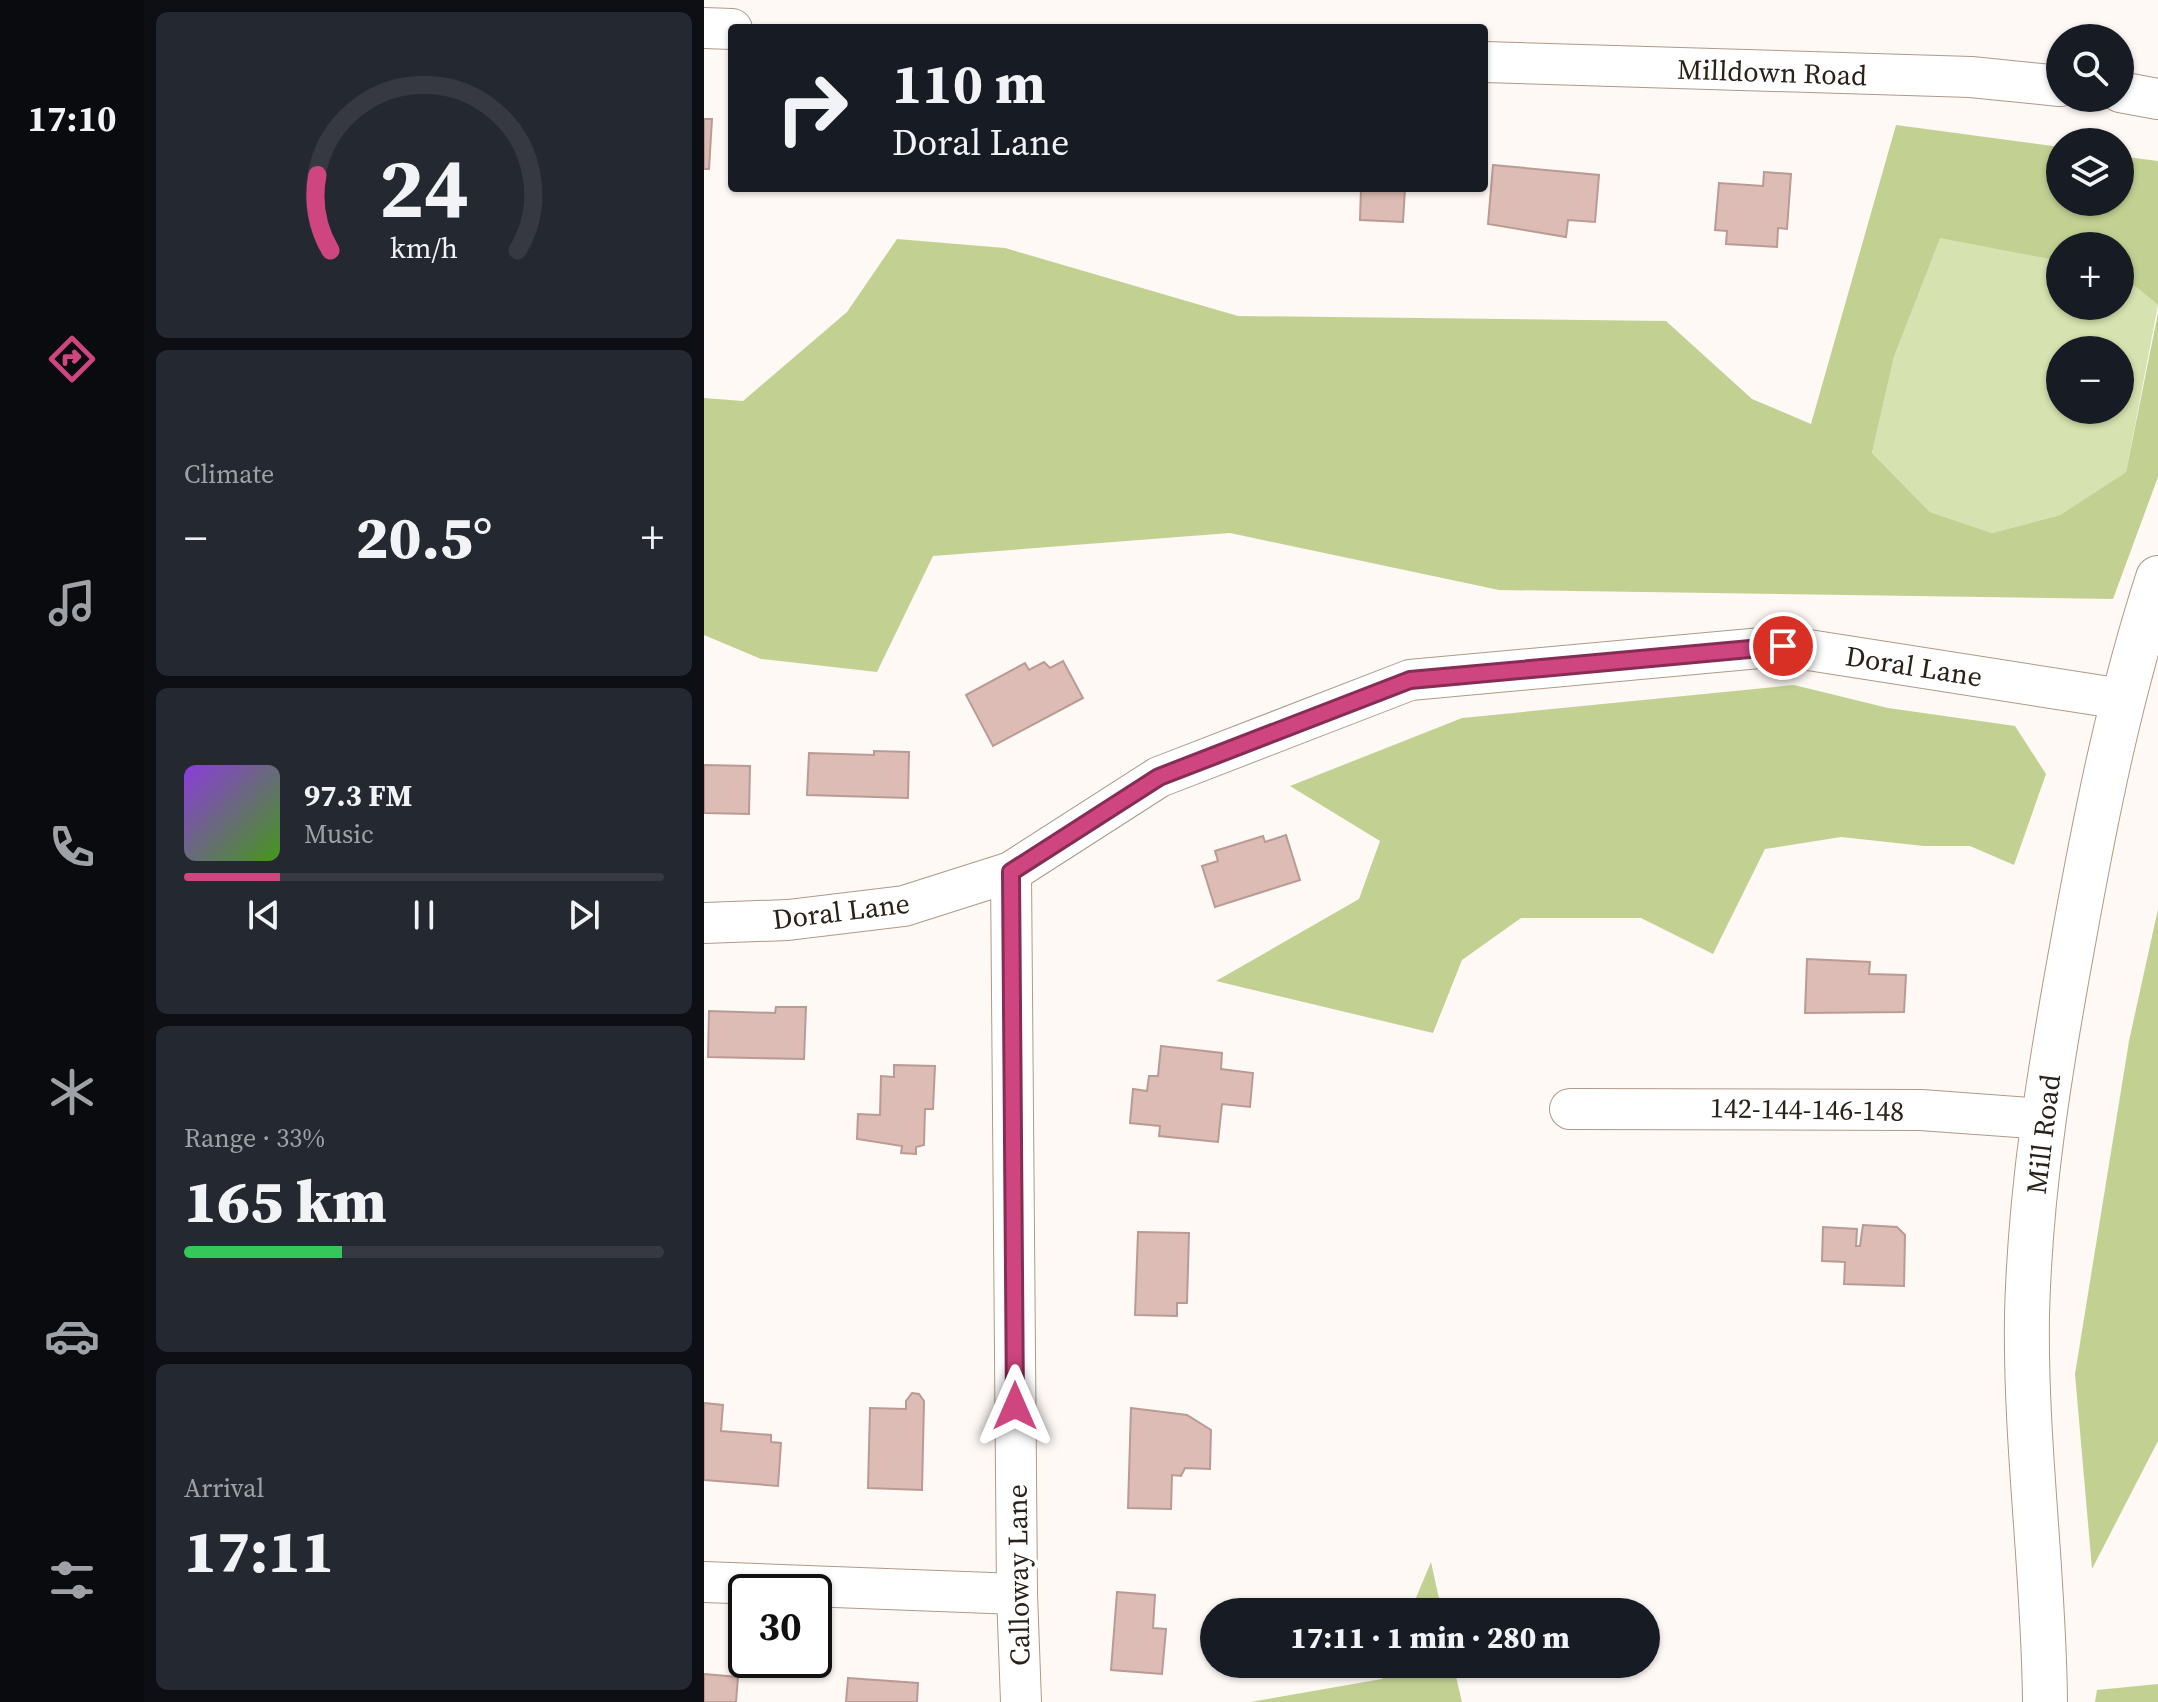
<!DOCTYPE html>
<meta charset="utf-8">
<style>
:root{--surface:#171b24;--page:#242831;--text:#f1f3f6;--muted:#9ea1a6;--line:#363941;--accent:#ce4580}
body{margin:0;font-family:"Source Serif 4",serif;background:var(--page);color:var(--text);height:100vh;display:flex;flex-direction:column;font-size:30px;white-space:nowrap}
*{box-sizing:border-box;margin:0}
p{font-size:26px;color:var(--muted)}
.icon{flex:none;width:44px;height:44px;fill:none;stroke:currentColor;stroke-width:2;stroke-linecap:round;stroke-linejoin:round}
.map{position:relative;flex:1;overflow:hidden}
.panel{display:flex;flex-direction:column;gap:12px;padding:12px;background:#0d0f14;width:560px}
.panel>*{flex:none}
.top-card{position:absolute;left:24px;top:24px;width:760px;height:168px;border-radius:8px;box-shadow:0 2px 6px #0004;background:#171b24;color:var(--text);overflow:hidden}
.controls{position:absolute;left:1342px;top:24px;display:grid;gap:16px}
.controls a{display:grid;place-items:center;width:88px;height:88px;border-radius:50%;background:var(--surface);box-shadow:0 2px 6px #0004;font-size:40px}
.speed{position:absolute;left:24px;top:1574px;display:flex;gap:16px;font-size:40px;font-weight:700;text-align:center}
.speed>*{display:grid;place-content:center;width:104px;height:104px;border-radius:50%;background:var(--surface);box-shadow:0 2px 6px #0004;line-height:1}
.speed .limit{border:4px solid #111;border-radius:12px;background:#fff;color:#111}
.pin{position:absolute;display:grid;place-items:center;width:68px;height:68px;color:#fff;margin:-34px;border:4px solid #fff;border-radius:50%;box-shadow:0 2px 8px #0007}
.me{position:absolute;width:88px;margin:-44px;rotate:0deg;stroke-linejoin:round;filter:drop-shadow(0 0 6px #0008)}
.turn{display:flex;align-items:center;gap:28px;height:168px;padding:0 32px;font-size:36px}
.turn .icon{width:104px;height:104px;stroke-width:2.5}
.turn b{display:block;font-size:56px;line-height:68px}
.big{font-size:60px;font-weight:800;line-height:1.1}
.panel .card{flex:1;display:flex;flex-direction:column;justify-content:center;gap:12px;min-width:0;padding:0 28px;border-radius:12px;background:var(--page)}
.panel .dial{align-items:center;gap:0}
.dial svg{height:208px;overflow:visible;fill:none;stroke:var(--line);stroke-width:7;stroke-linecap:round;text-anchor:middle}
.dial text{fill:var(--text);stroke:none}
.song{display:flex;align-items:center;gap:24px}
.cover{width:96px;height:96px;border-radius:12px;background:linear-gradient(135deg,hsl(270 70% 55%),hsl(100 70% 35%))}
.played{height:8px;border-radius:4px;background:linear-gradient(90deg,var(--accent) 20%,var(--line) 20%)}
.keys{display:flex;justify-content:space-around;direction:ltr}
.heat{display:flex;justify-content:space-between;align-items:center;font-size:44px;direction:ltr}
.charge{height:12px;border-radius:6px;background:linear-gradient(90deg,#34c759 33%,var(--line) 0)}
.trip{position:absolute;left:496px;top:1598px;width:460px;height:80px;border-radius:40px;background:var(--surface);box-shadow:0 2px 6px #0004;font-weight:800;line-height:80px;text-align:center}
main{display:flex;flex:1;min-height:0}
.dock{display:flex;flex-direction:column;width:144px;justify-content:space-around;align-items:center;background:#090b0e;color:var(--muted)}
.dock .icon{width:56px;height:56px}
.dock .selected{color:var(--accent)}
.dock b{font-size:36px;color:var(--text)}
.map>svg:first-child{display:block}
.green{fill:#d6e2af;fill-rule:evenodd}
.forest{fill:#c2d192}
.building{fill:#dcbcb4;stroke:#ba9b93;stroke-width:2}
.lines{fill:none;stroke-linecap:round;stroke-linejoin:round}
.minor-casing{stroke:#b09986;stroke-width:42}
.major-casing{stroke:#b09986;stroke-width:46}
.minor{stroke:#fff;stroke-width:40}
.major{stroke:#fff;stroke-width:44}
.route-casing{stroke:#862d53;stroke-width:20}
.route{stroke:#ce4580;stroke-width:14}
.labels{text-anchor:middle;stroke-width:8;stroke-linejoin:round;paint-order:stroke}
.street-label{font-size:28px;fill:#2a2119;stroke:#fff}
</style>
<main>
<nav class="dock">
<b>17:10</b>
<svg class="icon selected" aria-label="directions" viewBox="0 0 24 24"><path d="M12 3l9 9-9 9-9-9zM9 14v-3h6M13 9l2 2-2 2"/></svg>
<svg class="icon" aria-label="music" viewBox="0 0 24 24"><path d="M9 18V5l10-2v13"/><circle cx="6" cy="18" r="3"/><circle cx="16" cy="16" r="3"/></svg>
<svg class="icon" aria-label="phone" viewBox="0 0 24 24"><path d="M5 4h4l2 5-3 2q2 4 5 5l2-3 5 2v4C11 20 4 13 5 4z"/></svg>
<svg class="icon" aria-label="climate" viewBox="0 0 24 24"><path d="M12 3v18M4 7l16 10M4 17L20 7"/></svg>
<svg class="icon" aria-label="car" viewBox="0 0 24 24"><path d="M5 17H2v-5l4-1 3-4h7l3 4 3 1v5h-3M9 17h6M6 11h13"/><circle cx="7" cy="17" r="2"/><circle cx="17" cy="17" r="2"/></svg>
<svg class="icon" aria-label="filters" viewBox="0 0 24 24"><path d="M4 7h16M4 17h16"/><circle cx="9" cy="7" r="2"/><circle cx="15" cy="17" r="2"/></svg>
</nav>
<section class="panel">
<div class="card dial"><svg viewBox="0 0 100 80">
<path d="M14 69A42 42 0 1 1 86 69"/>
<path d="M14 69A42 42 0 0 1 9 40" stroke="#ce4580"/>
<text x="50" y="56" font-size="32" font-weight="700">24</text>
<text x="50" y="72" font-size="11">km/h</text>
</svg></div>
<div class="card"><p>Climate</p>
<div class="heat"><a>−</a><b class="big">20.5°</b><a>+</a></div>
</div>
<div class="card">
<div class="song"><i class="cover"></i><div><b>97.3 FM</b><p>Music</p></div></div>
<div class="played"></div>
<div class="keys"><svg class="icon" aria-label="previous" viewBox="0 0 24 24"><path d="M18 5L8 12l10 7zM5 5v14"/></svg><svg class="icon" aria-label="pause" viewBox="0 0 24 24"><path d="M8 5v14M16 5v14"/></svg><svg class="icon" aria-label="next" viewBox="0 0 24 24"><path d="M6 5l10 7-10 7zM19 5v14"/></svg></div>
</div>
<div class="card"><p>Range · 33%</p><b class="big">165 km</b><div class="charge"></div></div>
<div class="card"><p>Arrival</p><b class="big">17:11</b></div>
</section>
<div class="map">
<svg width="1454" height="1702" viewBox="0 0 1454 1702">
<rect width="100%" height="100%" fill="#fef9f5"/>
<path class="green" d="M1236,237l120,24v45h60v-32l38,31 -32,167 -66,43 -68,18 -62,-21 -58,-59 22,-96zM1356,350h60v60h-60z"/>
<g class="forest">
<path d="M1192,125l164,22v55h60v-46l38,5v144l-38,-31v-28h-60v15l-120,-23 -46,119 -22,96 58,59 62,21 68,-18 66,-43 32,-159v164l-45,122 -614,-9 -269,-57 -297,23 -56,116 -116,-13 -57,-24v-237l39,3 104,-89 50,-73 108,9 233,68 428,5 86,78 59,25z"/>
<path d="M1090,685l94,23 127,18 31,48 -32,91 -44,-19h-46l-83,-9 -76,12 -52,105 -72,-36h-120l-59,42 -29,73 -217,-52 143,-82 21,-58 -90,-55 172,-68z"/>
<path d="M1454,909v532l-66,128 -17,-195 54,-333z"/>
<path d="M727,1562l11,50h-32z"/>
<path d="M685,1664h64l9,38h-212l132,-23z"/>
<path d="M1454,1684v18h-63l2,-12z"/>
</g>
<g class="building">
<path d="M0,119h8l-3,50h-5z"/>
<path d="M789,165l106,10 -4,47 -27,-2 -2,17 -78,-13z"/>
<path d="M1060,172l27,2 -4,55 -9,-1 -1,19 -51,-3 1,-13 -12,-1 4,-47 44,3z"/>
<path d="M657,188h44l-2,34 -43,-2z"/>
<path d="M359,661l20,37 -90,48 -27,-51 59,-32 4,7 15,-8 6,6z"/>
<path d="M170,751l35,1 -1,46 -101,-3 2,-42 65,2z"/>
<path d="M0,765l46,1 -1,48 -45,-1z"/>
<path d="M582,835l14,45 -85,27 -13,-41 16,-5 -3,-10 48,-15 2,6z"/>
<path d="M1103,959l63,3 -1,12 37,1 -2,37 -99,1z"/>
<path d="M72,1007h30l-2,52 -96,-2 1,-46 66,2z"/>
<path d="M457,1046l61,7 -1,16 32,4 -3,34 -28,-3 -4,38 -59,-6 1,-10 -30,-3 3,-34 14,2 2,-15h9z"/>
<path d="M190,1065l41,1 -2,43h-8l-1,36 -8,2v7l-15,-1 1,-7 -45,-7 1,-25 22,1 1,-39 13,1z"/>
<path d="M1159,1225l34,2 8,8 -1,51 -60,-2 1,-22 -23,-1 1,-34 34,2 -1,17h4z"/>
<path d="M434,1232l51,1 -2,70h-10v13l-42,-1z"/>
<path d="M208,1393l7,1 5,7 -2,89 -54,-2 2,-80 36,1v-8z"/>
<path d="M0,1403l19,2 -2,26 50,4v7l10,1 -3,43 -74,-6z"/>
<path d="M427,1408l56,7 24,15 -1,39 -25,-1 -4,8 -9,-1 -1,34 -43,-1z"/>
<path d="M413,1592l38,3 -2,33 13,1 -4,45 -51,-4z"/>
<path d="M0,1674l34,3 -2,25h-32z"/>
<path d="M144,1678l70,5 -1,19h-71z"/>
</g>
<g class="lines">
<defs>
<g id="minor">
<path d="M0,28l28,1"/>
<path d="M780,62l487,15 89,9"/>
<path d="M1416,92l38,7"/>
<path d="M307,872l6,722 4,108"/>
<path d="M0,923l84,-3 116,-14 107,-34 148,-95 251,-97 373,-34 339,53"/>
<path d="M866,1109l351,1 123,9"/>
<path d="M0,1582l313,12"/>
</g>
<path id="major" d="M1341,1702c-1,-129 -20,-258 -18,-387 3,-127 24,-253 47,-378 22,-122 46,-242 84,-359"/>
</defs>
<use href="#minor" class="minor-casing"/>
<use href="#major" class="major-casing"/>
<use href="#minor" class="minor"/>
<use href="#major" class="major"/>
</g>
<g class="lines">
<defs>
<path id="route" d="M311,1406l-4,-534 148,-95 251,-97 373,-34"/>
</defs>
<use href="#route" class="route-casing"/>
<use href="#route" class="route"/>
</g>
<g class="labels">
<g class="street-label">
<text transform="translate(1068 72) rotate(2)" y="10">Milldown Road</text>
<text transform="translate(1210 666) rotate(9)" y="10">Doral Lane</text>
<text transform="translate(137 911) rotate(-7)" y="10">Doral Lane</text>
<text transform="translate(1103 1109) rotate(1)" y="10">142-144-146-148</text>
<text transform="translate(1339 1134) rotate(-83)" y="10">Mill Road</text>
<text transform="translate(314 1575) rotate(-91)" y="10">Calloway Lane</text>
</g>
</g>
</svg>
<div class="controls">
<a><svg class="icon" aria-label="search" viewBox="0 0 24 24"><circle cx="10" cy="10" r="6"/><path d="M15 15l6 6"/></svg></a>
<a><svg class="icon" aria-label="layers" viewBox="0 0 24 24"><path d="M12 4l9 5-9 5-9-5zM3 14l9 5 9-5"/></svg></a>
<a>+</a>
<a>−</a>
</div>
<div class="speed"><div class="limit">30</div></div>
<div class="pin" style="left:1079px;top:646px;background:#d93025"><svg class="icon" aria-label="arrive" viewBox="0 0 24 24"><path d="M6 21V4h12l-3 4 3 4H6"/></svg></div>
<svg class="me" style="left:311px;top:1406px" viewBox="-20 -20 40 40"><path d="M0-17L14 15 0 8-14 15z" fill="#ce4580" stroke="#fff" stroke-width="4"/></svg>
<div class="trip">17:11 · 1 min · 280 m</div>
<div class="top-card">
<div class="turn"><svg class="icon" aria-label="right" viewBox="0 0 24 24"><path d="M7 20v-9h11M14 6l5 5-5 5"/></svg><div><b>110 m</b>Doral Lane</div></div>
</div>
</div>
</main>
